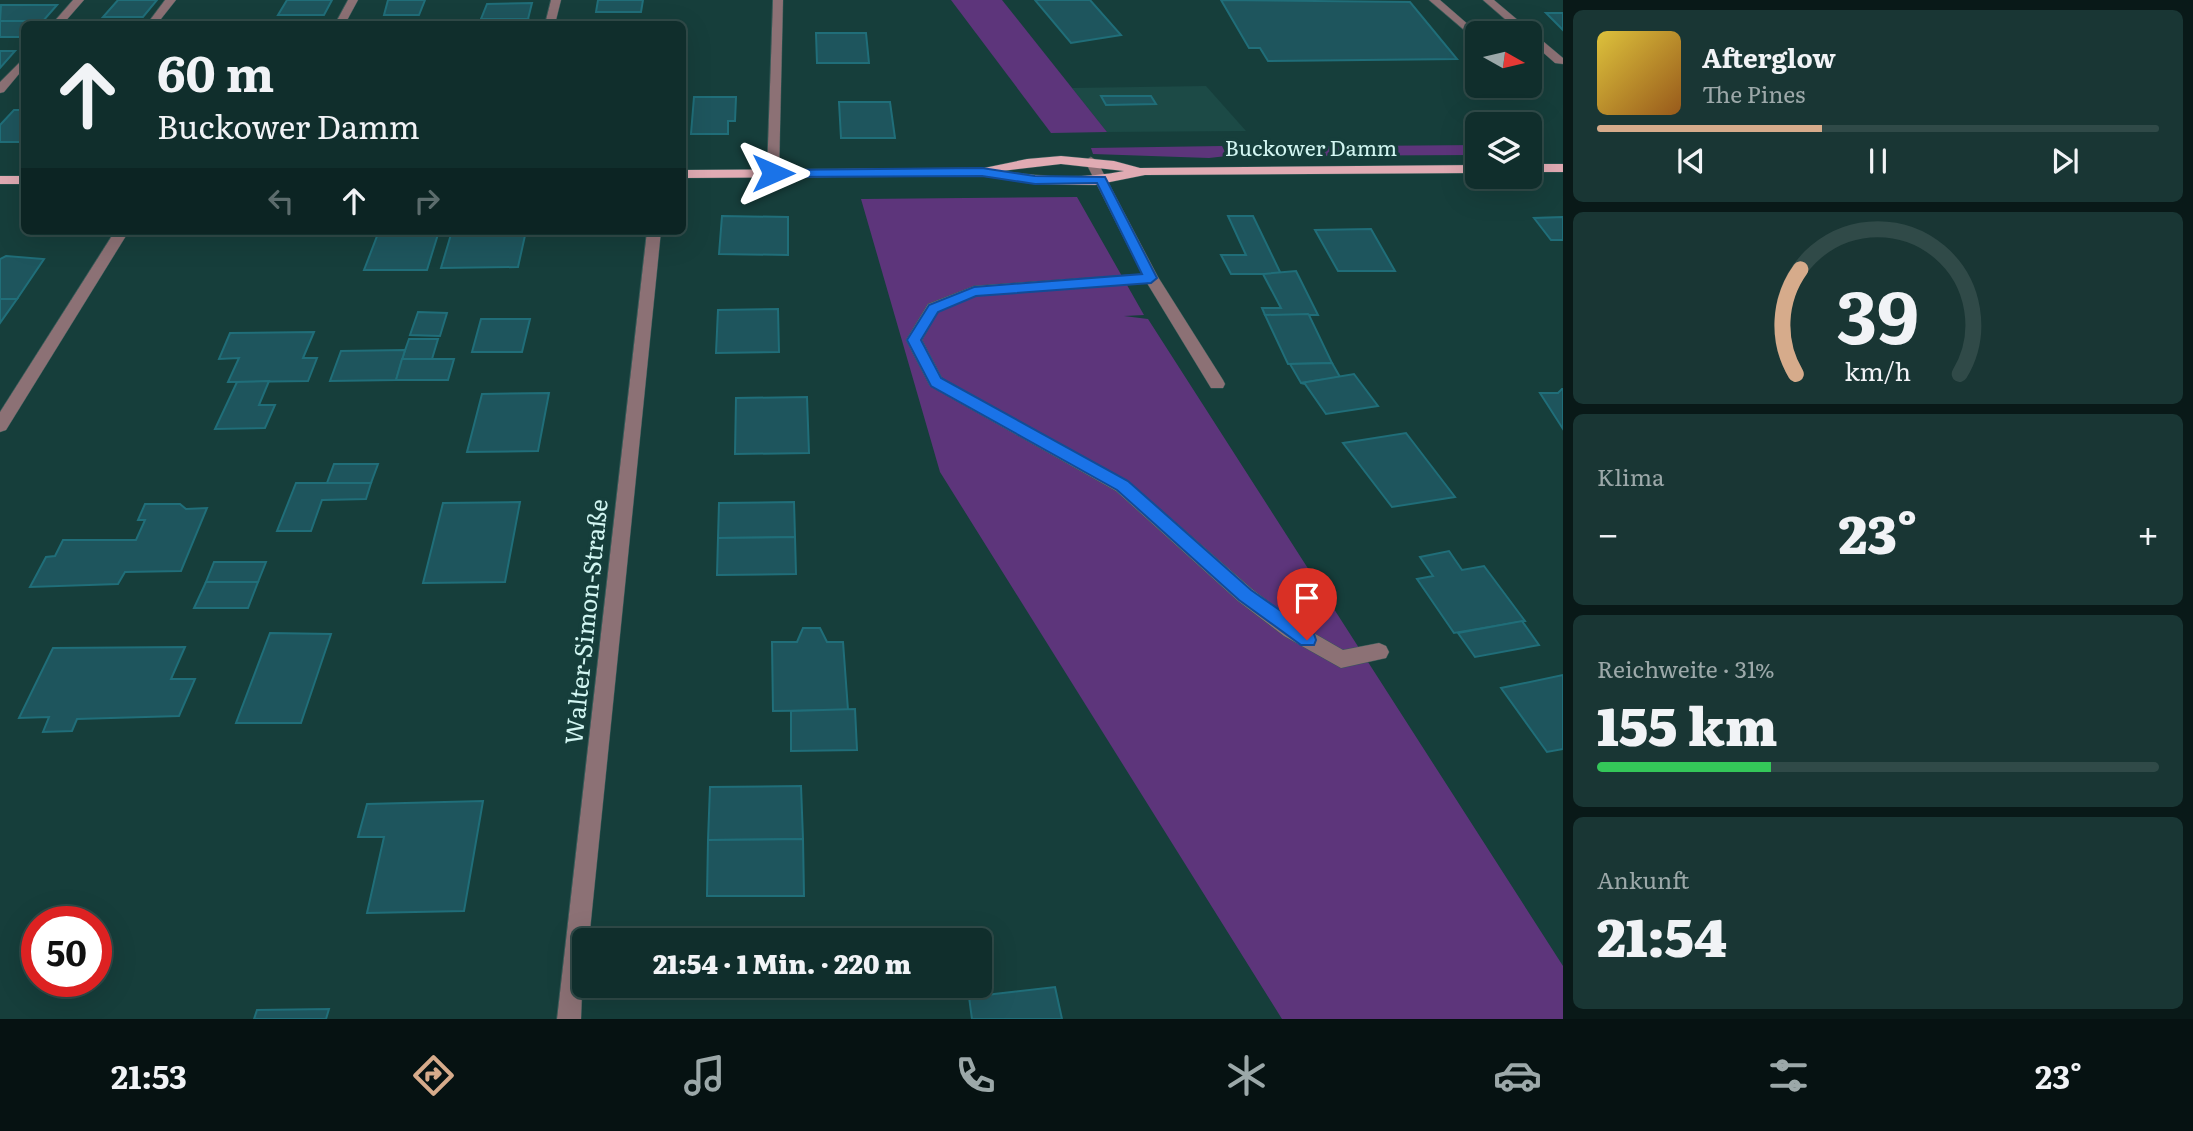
<!DOCTYPE html>
<html lang="de">
<meta charset="utf-8">
<style>
:root{--surface:#102e2c;--page:#193634;--text:#f1f3f6;--muted:#9ca8a9;--line:#304a48;--accent:#d6ab8b}
body{margin:0;font-family:Literata,serif;background:var(--page);color:var(--text);height:100vh;display:flex;flex-direction:column;font-size:26px;white-space:nowrap}
*{box-sizing:border-box;margin:0}
p{font-size:23px;color:var(--muted)}
.icon{flex:none;width:38px;height:38px;fill:none;stroke:currentColor;stroke-width:2;stroke-linecap:round;stroke-linejoin:round}
.map{position:relative;flex:1;overflow:hidden}
.drawer{display:flex;flex-direction:column;gap:10px;padding:10px;background:#091918;width:630px}
.drawer>*{flex:none}
.top-card{position:absolute;left:21px;top:21px;width:665px;height:214px;border-radius:10px;box-shadow:0 7px 28px #0002,0 0 0 2px var(--line);background:#102e2c;color:var(--text);overflow:hidden}
.needle{width:46px;rotate:98deg}
.fabs{position:absolute;left:1465px;top:21px;display:grid;gap:14px}
.fabs a{display:grid;place-items:center;width:77px;height:77px;border-radius:10px;background:var(--surface);box-shadow:0 7px 28px #0002,0 0 0 2px var(--line);font-size:35px}
.speed{position:absolute;left:21px;top:906px;display:flex;gap:14px;font-size:35px;font-weight:700;text-align:center}
.speed>*{display:grid;place-content:center;width:91px;height:91px;border-radius:50%;background:var(--surface);box-shadow:0 7px 28px #0002,0 0 0 2px var(--line);line-height:1}
.speed .limit{border:10px solid #d22;background:#fff;color:#111}
.pin{position:absolute;display:grid;place-items:center;width:60px;height:60px;color:#fff;margin:-72px -30px;border-radius:50% 50% 50% 0;rotate:-45deg;box-shadow:0 0 7px #0007}
.pin .icon{rotate:45deg}
.me{position:absolute;width:77px;margin:-38px;rotate:90deg;stroke-linejoin:round;filter:drop-shadow(0 0 5px #0008)}
.turn{display:flex;align-items:center;gap:24px;height:147px;padding:0 21px;font-size:32px}
.turn .icon{width:91px;height:91px;stroke-width:2.5}
.turn b{display:block;font-size:49px;line-height:60px}
.lanes{display:flex;align-items:center;height:66px;padding:0 21px;background:#0003;justify-content:center;gap:35px;direction:ltr}
.lanes .off{opacity:.35}
.big{font-size:52px;font-weight:800;line-height:1.1}
.drawer .widget{flex:1;display:flex;flex-direction:column;justify-content:center;gap:10px;min-width:0;padding:0 24px;border-radius:10px;background:var(--page)}
.drawer .dial{align-items:center;gap:0}
.dial svg{height:182px;overflow:visible;fill:none;stroke:var(--line);stroke-width:7;stroke-linecap:round;text-anchor:middle}
.dial text{fill:var(--text);stroke:none}
.song{display:flex;align-items:center;gap:21px}
.cover{width:84px;height:84px;border-radius:10px;background:linear-gradient(135deg,hsl(50 70% 55%),hsl(30 70% 35%))}
.played{height:7px;border-radius:4px;background:linear-gradient(90deg,var(--accent) 40%,var(--line) 40%)}
.keys{display:flex;justify-content:space-around;direction:ltr}
.heat{display:flex;justify-content:space-between;align-items:center;font-size:38px;direction:ltr}
.charge{height:10px;border-radius:5px;background:linear-gradient(90deg,#34c759 31%,var(--line) 0)}
.trip{position:absolute;left:572px;top:928px;width:420px;height:70px;border-radius:10px;background:var(--surface);box-shadow:0 7px 28px #0002,0 0 0 2px var(--line);font-weight:800;line-height:70px;text-align:center}
.menu{display:flex;height:112px;justify-content:space-around;align-items:center;background:#061212;color:var(--muted)}
.menu .icon{width:49px;height:49px}
.menu .active{color:var(--accent)}
.menu b{font-size:32px;color:var(--text)}
main{display:flex;flex:1;min-height:0}
.map>svg:first-child{display:block}
.built{fill:#1c4a46}
.green{fill:#5d357b}
.building{fill:#1e555d;stroke:#206e79;stroke-width:2}
.lines{fill:none;stroke-linecap:round;stroke-linejoin:round}
.minor-casing{stroke:#345b58;stroke-width:1}
.major-casing{stroke:#345b58;stroke-width:1}
.minor{fill:#8c7175;fill-rule:evenodd}
.major{fill:#e0abb3;fill-rule:evenodd}
.route{fill:#1a73e8;stroke:#114b97;stroke-width:2}
.labels{text-anchor:middle;stroke-width:7;stroke-linejoin:round;paint-order:stroke}
.far-street-label{font-size:21px;fill:#d2f6f2;stroke:#163e3b}
.street-label{font-size:24px;fill:#d2f6f2;stroke:#163e3b}
</style>
<main>
<div class="map">
<svg width="1563" height="1019" viewBox="0 0 1563 1019">
<rect width="100%" height="100%" fill="#163e3b"/>
<path class="built" d="M1206,86l40,45 -139,1 -35,-44z"/>
<g class="green">
<path d="M951,0h51l105,132 -56,1z"/>
<path d="M1477,145v10l-217,1 -4,-9z"/>
<path d="M1222,146l5,10 -18,2 -116,-4 -2,-6z"/>
<path d="M1077,197l67,118 -20,1 24,3 415,647v53h-281l-342,-547 -79,-273z"/>
</g>
<g class="building">
<path d="M118,0h39l-14,17h-40z"/>
<path d="M287,0h45l-8,15h-46z"/>
<path d="M388,0h37l-6,15h-35z"/>
<path d="M598,0h45l-2,12h-45z"/>
<path d="M1035,0h55l31,35 -50,8z"/>
<path d="M1221,0l189,2 47,57 -189,2 -8,-13h-11z"/>
<path d="M532,3l-4,16h-47l6,-15z"/>
<path d="M57,5l-14,16h-43l1,-16z"/>
<path d="M1546,13h17v17z"/>
<path d="M481,19h47l-2,5h-46z"/>
<path d="M0,21h43l-4,3h-15v13h-24z"/>
<path d="M816,33h50l3,30h-52z"/>
<path d="M0,51h15l-15,17z"/>
<path d="M1101,96h50l5,8 -50,1z"/>
<path d="M694,97h42l-1,24h-7v13h-37z"/>
<path d="M839,102h51l5,36h-54z"/>
<path d="M14,110h10v32h-24v-17z"/>
<path d="M722,216l66,1v38l-69,-1z"/>
<path d="M1228,216h25l28,58h-50l-10,-19h25z"/>
<path d="M1563,217v23h-12l-17,-22z"/>
<path d="M1371,229l24,42h-57l-23,-41z"/>
<path d="M379,231h60l-12,39h-63z"/>
<path d="M452,231h74l-8,36 -77,1z"/>
<path d="M6,256l38,3 -27,40h-17v-40z"/>
<path d="M1296,271l22,44h-53l-3,-7h19l-18,-34z"/>
<path d="M0,299h17l-17,24z"/>
<path d="M778,309l1,43 -63,1 2,-43z"/>
<path d="M418,312l29,1 -7,23 -30,-1z"/>
<path d="M1308,314l1,1 23,48 -44,1 -23,-49z"/>
<path d="M481,319h49l-8,33h-50z"/>
<path d="M314,332l-11,26h14l-9,23 -80,1 11,-24 -20,1 11,-26z"/>
<path d="M409,339h29l-6,20h-30z"/>
<path d="M405,350l-9,30 -66,1 11,-30z"/>
<path d="M402,359h52l-6,21h-52z"/>
<path d="M1332,363l8,14 -39,6 -11,-19z"/>
<path d="M1354,374l24,32 -52,8 -21,-30 -4,-1z"/>
<path d="M269,381l-10,24h16l-10,23 -50,1 22,-47z"/>
<path d="M1562,389h1v40l-23,-36h18z"/>
<path d="M549,393l-11,58 -71,1 15,-58z"/>
<path d="M807,397l2,56 -74,1 1,-56z"/>
<path d="M1406,433l49,64 -63,10 -49,-64z"/>
<path d="M334,464h44l-7,19h-44z"/>
<path d="M296,483h75l-5,16 -44,1 -11,31h-34z"/>
<path d="M520,502l-15,80 -82,1 20,-80z"/>
<path d="M794,502l1,35 -77,1 1,-35z"/>
<path d="M145,504h35l6,5 21,-1 -26,63 -56,1 -7,12 -88,3 16,-30 9,-1 8,-16h73l9,-20h-7z"/>
<path d="M795,537l1,37 -79,1 1,-37z"/>
<path d="M1449,551l13,19 22,-4 41,55 -71,12 -37,-54 16,-3 -13,-19z"/>
<path d="M214,562h52l-8,20h-52z"/>
<path d="M206,582h52l-10,26h-54z"/>
<path d="M1522,621l17,24 -64,12 -17,-24z"/>
<path d="M803,628h17l7,14h16l5,68 -75,1 -1,-69h25z"/>
<path d="M270,633l61,1 -30,89h-65z"/>
<path d="M185,647l-14,32h24l-16,37 -102,3 -5,12 -29,1 6,-15 -30,1 34,-70z"/>
<path d="M1563,675v74l-16,3 -46,-64z"/>
<path d="M855,709l2,41 -66,1v-40z"/>
<path d="M801,786l2,53 -95,1 2,-53z"/>
<path d="M483,801l-19,110 -97,2 17,-76h-26l9,-33z"/>
<path d="M803,839l1,57h-97l1,-56z"/>
<path d="M1055,987l7,32h-90l-3,-22z"/>
<path d="M329,1009l-3,10h-72l3,-9z"/>
</g>
<g class="lines">
<defs>
<g id="minor">
<path d="M73,0h11l-21,24h-11z"/>
<path d="M165,0h11l-19,24h-10z"/>
<path d="M348,0h10l-13,24h-10z"/>
<path d="M551,0h10l-6,24h-10z"/>
<path d="M773,0h10l-4,173 -6,4 -6,-4z"/>
<path d="M1429,0h11l38,33 -1,8z"/>
<path d="M1483,0h11l69,58v6l-8,-1 -25,-22v-8h-9z"/>
<path d="M24,58v10l-20,24 -4,1v-11z"/>
<path d="M1091,157l6,4 61,116 65,103 2,4 -2,4h-12l-64,-105 -171,13 -38,16 -16,28 20,38 186,103 124,108 46,35 45,26 36,-7 7,3 3,6 -3,6 -45,10 -57,-32 -46,-35 -122,-110 -186,-105 -24,-46 22,-36 46,-18 168,-12 -57,-113z"/>
<path d="M115,231h14l-123,199 -6,2v-20z"/>
<path d="M647,231h14l-72,709h-5l-3,79h-24z"/>
</g>
<g id="major">
<path d="M1061,156l53,5 26,7 337,-3v8l-332,2 -50,10 -60,-1 -53,-8 -300,2v-8l302,-2 43,-9zM1061,164l63,7c-41,8 -81,6 -122,0z"/>
<rect x="1530" y="164" width="33" height="8"/>
<rect x="0" y="176" width="24" height="8"/>
</g>
</defs>
<use href="#minor" class="minor-casing"/>
<use href="#major" class="major-casing"/>
<use href="#minor" class="minor"/>
<use href="#major" class="major"/>
</g>
<path class="route" d="M982,168l53,8 70,1 52,101 -6,5 -175,13 -38,16 -17,28 20,38 187,103 123,109 63,44 2,6 -2,5h-13l-62,-45 -122,-110 -186,-104 -24,-46 22,-35 45,-18 168,-13 -45,-91 -62,1 -53,-8 -209,1 -6,-4 6,-3z"/>
<g class="labels">
<g class="far-street-label">
<text x="1311" y="156">Buckower Damm</text>
</g>
<g class="street-label">
<text transform="translate(587 622) rotate(-84)" y="8">Walter-Simon-Straße</text>
</g>
</g>
</svg>
<div class="fabs">
<a><svg class="needle" viewBox="-14 -14 28 28"><path d="M0-13l5 13h-10z" fill="#e53935"/><path d="M0 13l5-13h-10z" fill="#9ca8a9"/></svg></a>
<a><svg class="icon" aria-label="layers" viewBox="0 0 24 24"><path d="M12 4l9 5-9 5-9-5zM3 14l9 5 9-5"/></svg></a>
</div>
<div class="speed"><div class="limit">50</div></div>
<div class="pin" style="left:1307px;top:640px;background:#d93025"><svg class="icon" aria-label="arrive" viewBox="0 0 24 24"><path d="M6 21V4h12l-3 4 3 4H6"/></svg></div>
<svg class="me" style="left:773px;top:173px" viewBox="-20 -20 40 40"><path d="M0-17L14 15 0 8-14 15z" fill="#1a73e8" stroke="#fff" stroke-width="4"/></svg>
<div class="trip">21:54 · 1 Min. · 220 m</div>
<div class="top-card">
<div class="turn"><svg class="icon" aria-label="ahead" viewBox="0 0 24 24"><path d="M12 20V5M6 11l6-6 6 6"/></svg><div><b>60 m</b>Buckower Damm</div></div>
<div class="lanes"><svg class="icon off" aria-label="left" viewBox="0 0 24 24"><path d="M17 20v-9H6M10 6l-5 5 5 5"/></svg><svg class="icon" aria-label="ahead" viewBox="0 0 24 24"><path d="M12 20V5M6 11l6-6 6 6"/></svg><svg class="icon off" aria-label="right" viewBox="0 0 24 24"><path d="M7 20v-9h11M14 6l5 5-5 5"/></svg></div>
</div>
</div>
<section class="drawer">
<div class="widget">
<div class="song"><i class="cover"></i><div><b>Afterglow</b><p>The Pines</p></div></div>
<div class="played"></div>
<div class="keys"><svg class="icon" aria-label="previous" viewBox="0 0 24 24"><path d="M18 5L8 12l10 7zM5 5v14"/></svg><svg class="icon" aria-label="pause" viewBox="0 0 24 24"><path d="M8 5v14M16 5v14"/></svg><svg class="icon" aria-label="next" viewBox="0 0 24 24"><path d="M6 5l10 7-10 7zM19 5v14"/></svg></div>
</div>
<div class="widget dial"><svg viewBox="0 0 100 80">
<path d="M14 69A42 42 0 1 1 86 69"/>
<path d="M14 69A42 42 0 0 1 16 23" stroke="#d6ab8b"/>
<text x="50" y="56" font-size="32" font-weight="700">39</text>
<text x="50" y="72" font-size="11">km/h</text>
</svg></div>
<div class="widget"><p>Klima</p>
<div class="heat"><a>−</a><b class="big">23°</b><a>+</a></div>
</div>
<div class="widget"><p>Reichweite · 31%</p><b class="big">155 km</b><div class="charge"></div></div>
<div class="widget"><p>Ankunft</p><b class="big">21:54</b></div>
</section>
</main>
<nav class="menu">
<b>21:53</b>
<svg class="icon active" aria-label="directions" viewBox="0 0 24 24"><path d="M12 3l9 9-9 9-9-9zM9 14v-3h6M13 9l2 2-2 2"/></svg>
<svg class="icon" aria-label="music" viewBox="0 0 24 24"><path d="M9 18V5l10-2v13"/><circle cx="6" cy="18" r="3"/><circle cx="16" cy="16" r="3"/></svg>
<svg class="icon" aria-label="phone" viewBox="0 0 24 24"><path d="M5 4h4l2 5-3 2q2 4 5 5l2-3 5 2v4C11 20 4 13 5 4z"/></svg>
<svg class="icon" aria-label="climate" viewBox="0 0 24 24"><path d="M12 3v18M4 7l16 10M4 17L20 7"/></svg>
<svg class="icon" aria-label="car" viewBox="0 0 24 24"><path d="M5 17H2v-5l4-1 3-4h7l3 4 3 1v5h-3M9 17h6M6 11h13"/><circle cx="7" cy="17" r="2"/><circle cx="17" cy="17" r="2"/></svg>
<svg class="icon" aria-label="filters" viewBox="0 0 24 24"><path d="M4 7h16M4 17h16"/><circle cx="9" cy="7" r="2"/><circle cx="15" cy="17" r="2"/></svg>
<b>23°</b>
</nav>
